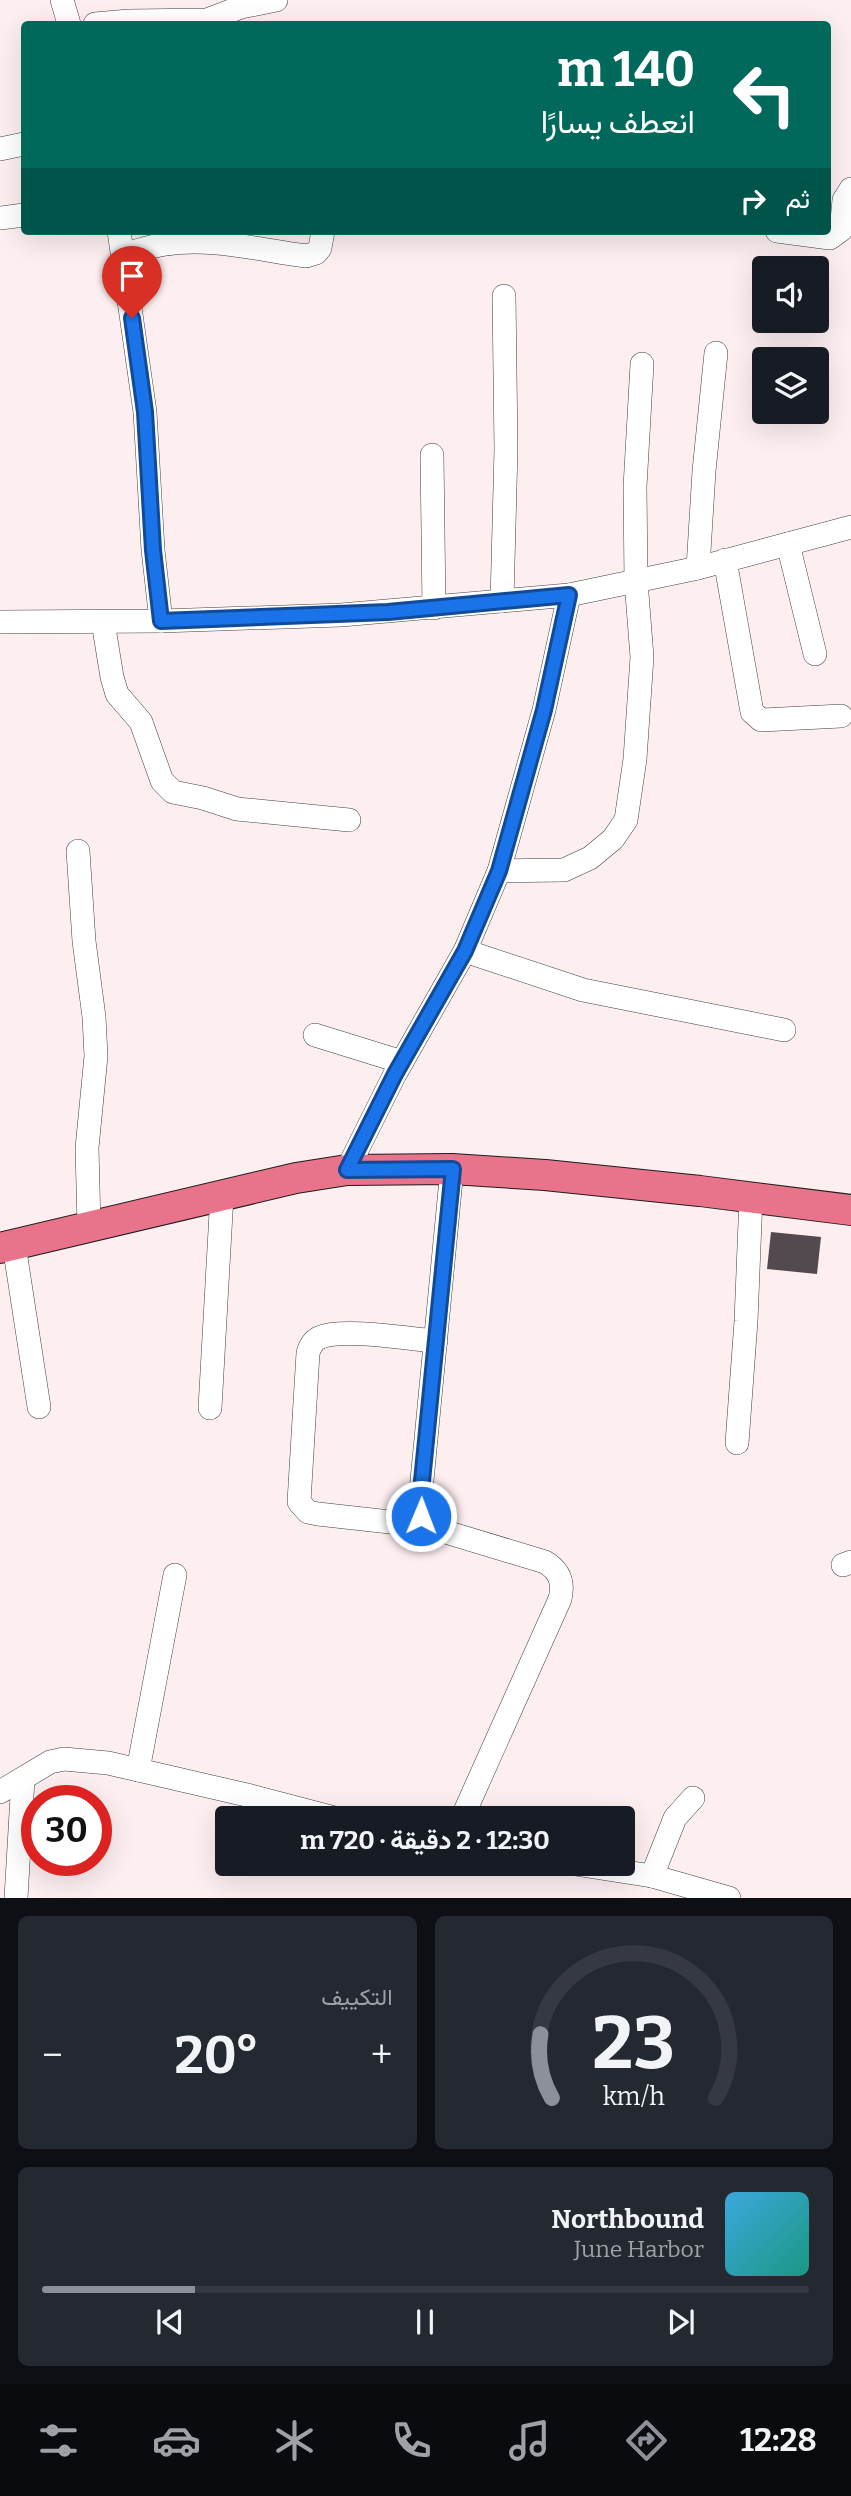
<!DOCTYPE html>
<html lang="ar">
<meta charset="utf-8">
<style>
:root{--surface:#171b24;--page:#242831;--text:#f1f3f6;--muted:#9ea1a6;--line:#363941;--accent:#8c9099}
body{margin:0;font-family:Bitter,Vazirmatn,serif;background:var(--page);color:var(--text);direction:rtl;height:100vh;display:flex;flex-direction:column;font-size:26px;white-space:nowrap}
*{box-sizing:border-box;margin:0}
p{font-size:23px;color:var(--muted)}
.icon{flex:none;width:38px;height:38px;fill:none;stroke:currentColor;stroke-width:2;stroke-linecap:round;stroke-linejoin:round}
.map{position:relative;height:1898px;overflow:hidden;direction:ltr}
.side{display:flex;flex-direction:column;gap:18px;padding:18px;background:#0d0f14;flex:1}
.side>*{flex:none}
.guide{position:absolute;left:21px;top:21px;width:810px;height:214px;border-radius:7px;box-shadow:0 7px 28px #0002;direction:rtl;background:#00695c;color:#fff;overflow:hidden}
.fabs{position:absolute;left:752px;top:256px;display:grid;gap:14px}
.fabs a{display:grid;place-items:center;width:77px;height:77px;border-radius:7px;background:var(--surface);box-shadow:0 7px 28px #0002;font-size:35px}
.speed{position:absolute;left:21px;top:1785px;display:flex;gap:14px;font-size:35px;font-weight:700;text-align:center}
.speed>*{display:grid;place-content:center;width:91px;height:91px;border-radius:50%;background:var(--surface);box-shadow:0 7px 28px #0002;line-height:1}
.speed .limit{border:10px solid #d22;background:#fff;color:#111}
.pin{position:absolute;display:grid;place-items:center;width:60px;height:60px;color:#fff;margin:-72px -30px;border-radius:50% 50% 50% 0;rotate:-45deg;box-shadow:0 0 7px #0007}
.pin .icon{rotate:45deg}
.me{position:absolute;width:77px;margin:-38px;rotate:1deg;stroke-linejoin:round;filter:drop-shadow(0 0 5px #0008)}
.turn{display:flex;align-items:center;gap:24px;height:147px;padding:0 21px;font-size:32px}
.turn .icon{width:91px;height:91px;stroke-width:2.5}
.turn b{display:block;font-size:49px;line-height:60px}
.then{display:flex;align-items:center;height:66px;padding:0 21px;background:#0003;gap:14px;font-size:26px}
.big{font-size:52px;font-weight:700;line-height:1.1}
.side .card{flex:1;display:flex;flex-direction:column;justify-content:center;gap:10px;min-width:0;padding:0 24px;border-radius:10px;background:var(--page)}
.side .dial{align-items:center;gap:0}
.dial svg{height:182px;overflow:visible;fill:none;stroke:var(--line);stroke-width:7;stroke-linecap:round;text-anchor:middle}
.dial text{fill:var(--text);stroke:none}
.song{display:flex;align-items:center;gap:21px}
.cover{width:84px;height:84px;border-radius:10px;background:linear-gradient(135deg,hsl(200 70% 55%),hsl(170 70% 35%))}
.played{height:7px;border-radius:4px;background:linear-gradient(90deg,var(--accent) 20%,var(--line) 20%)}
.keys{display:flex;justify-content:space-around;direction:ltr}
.heat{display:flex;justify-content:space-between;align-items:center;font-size:38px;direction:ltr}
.side .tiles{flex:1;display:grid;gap:18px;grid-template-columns:1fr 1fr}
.card:last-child{grid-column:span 2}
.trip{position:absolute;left:215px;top:1806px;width:420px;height:70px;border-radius:7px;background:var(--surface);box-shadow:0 7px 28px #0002;font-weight:700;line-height:70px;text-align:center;direction:rtl}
.tabs{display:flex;height:112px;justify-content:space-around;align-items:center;background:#090b0e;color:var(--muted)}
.tabs .icon{width:49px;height:49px}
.tabs .current{color:var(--accent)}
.tabs b{font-size:32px;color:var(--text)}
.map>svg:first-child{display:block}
.building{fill:#534a4f}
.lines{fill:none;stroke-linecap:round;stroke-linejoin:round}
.minor-casing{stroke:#3f3f3f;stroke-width:24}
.major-casing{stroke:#1d1d1d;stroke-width:32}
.minor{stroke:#fff;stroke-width:23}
.major{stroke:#e8738a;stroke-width:30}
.route-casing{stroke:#114b97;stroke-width:18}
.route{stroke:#1a73e8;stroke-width:12}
</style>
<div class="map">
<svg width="851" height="1898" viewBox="0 0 851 1898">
<rect width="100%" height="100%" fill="#fdeef0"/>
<path class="building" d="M771,1232l50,5 -4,37 -50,-5z"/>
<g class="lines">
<defs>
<g id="minor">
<path d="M62,0l7,24"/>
<path d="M95,24l34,-3 78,-1 34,-13 35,-7"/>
<path d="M0,149l24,-5"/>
<path d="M0,218l24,-3"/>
<path d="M119,231l26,181 8,138 8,71"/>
<path d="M777,231l53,7 11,-8 3,-30 7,-11"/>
<path d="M123,255c14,-4 28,-9 42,-11 47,-7 94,6 141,12l10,-3 4,-5 3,-17"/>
<path d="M432,455l2,153"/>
<path d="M788,544l27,110"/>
<path d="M725,560l27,152 9,8 80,-4"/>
<path d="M698,568l6,-97 12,-118"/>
<path d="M502,601l4,-152 -2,-153"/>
<path d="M0,622l161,-1 180,-6 228,-20 129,-27 153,-41"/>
<path d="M103,622l9,55 5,17 24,28 21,59 11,11 30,6 34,11 112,11"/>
<path d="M78,851l6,90 10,76 2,39 -9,92 2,78"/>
<path d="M499,871l65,-1 26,-12 23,-19 13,-19 9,-61 7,-102 -6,-76 -1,-94 7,-123"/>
<path d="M465,951l118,39 201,40"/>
<path d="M315,1035l87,27"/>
<path d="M452,1169l-32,332 1,14 5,11 119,36c15,9 19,20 15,37l-98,219"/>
<path d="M347,1170l48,-96 70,-123 34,-80 45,-161 25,-115"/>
<path d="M14,1245l25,162"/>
<path d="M210,1408l12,-213"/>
<path d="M737,1443l9,-122 5,-124"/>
<path d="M426,1526l-108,-12 -10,-2 -9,-10 9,-149c2,-7 5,-13 13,-16 22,-9 88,2 115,4"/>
<path d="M843,1565l8,-3"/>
<path d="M138,1770l37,-195"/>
<path d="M0,1792l50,-30 14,-3 44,4 143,33 84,22"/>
<path d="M575,1864l77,12 77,22"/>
<path d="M652,1876l23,-58 18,-20"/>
<path d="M16,1898l7,-119"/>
</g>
<path id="major" d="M0,1248l296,-70 51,-8 105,-1 93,6 155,16 151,19"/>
</defs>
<use href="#minor" class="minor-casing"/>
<use href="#major" class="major-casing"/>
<use href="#minor" class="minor"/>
<use href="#major" class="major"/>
</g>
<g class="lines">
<defs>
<path id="route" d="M132,318l13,94 8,138 8,71 227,-9 181,-17 -25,115 -45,161 -34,80 -70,123 -48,96 106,-1 -33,332 1,15"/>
</defs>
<use href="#route" class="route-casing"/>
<use href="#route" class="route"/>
</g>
</svg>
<div class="fabs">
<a><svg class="icon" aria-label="sound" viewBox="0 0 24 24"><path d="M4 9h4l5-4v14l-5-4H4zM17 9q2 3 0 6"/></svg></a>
<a><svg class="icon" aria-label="layers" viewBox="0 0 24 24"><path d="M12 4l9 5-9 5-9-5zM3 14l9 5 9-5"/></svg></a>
</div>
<div class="speed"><div class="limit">30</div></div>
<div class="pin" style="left:132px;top:318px;background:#d93025"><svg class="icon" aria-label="arrive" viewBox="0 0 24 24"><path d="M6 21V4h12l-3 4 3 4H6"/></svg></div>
<svg class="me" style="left:421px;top:1516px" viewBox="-20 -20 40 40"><circle r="17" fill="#1a73e8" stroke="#fff" stroke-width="3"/><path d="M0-11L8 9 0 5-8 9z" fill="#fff"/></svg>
<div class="trip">12:30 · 2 دقيقة · 720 m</div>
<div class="guide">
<div class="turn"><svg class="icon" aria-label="left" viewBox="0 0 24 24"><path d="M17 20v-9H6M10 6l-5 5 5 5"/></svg><div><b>140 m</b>انعطف يسارًا</div></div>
<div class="then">ثم<svg class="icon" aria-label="right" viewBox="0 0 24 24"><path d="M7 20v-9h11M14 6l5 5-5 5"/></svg></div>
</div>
</div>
<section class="side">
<div class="tiles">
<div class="card dial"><svg viewBox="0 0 100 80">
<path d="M14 69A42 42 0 1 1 86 69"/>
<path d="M14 69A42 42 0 0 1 9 41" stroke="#8c9099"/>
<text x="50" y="56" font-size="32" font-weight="700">23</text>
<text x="50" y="72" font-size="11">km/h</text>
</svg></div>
<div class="card"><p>التكييف</p>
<div class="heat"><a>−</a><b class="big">20°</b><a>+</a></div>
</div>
<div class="card">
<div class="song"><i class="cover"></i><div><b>Northbound</b><p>June Harbor</p></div></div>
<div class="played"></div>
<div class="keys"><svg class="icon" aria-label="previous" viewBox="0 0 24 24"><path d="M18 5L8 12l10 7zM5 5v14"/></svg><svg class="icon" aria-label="pause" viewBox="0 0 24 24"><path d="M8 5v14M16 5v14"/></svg><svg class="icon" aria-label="next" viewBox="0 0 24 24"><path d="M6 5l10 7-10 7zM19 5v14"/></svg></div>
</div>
</div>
</section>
<nav class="tabs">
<b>12:28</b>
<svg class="icon current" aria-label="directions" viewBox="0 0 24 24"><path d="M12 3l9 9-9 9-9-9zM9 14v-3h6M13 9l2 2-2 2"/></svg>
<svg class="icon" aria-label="music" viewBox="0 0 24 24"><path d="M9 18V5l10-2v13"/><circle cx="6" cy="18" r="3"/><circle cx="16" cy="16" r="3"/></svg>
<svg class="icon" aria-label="phone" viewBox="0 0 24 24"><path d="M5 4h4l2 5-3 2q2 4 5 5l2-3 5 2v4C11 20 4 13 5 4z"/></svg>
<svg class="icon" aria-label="climate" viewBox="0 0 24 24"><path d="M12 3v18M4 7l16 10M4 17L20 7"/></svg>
<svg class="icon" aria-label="car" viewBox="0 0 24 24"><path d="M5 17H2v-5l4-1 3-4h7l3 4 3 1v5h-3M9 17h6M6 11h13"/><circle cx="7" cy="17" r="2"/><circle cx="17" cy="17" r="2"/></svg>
<svg class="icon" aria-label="filters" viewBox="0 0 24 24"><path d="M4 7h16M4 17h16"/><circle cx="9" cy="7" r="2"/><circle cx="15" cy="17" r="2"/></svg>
</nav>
